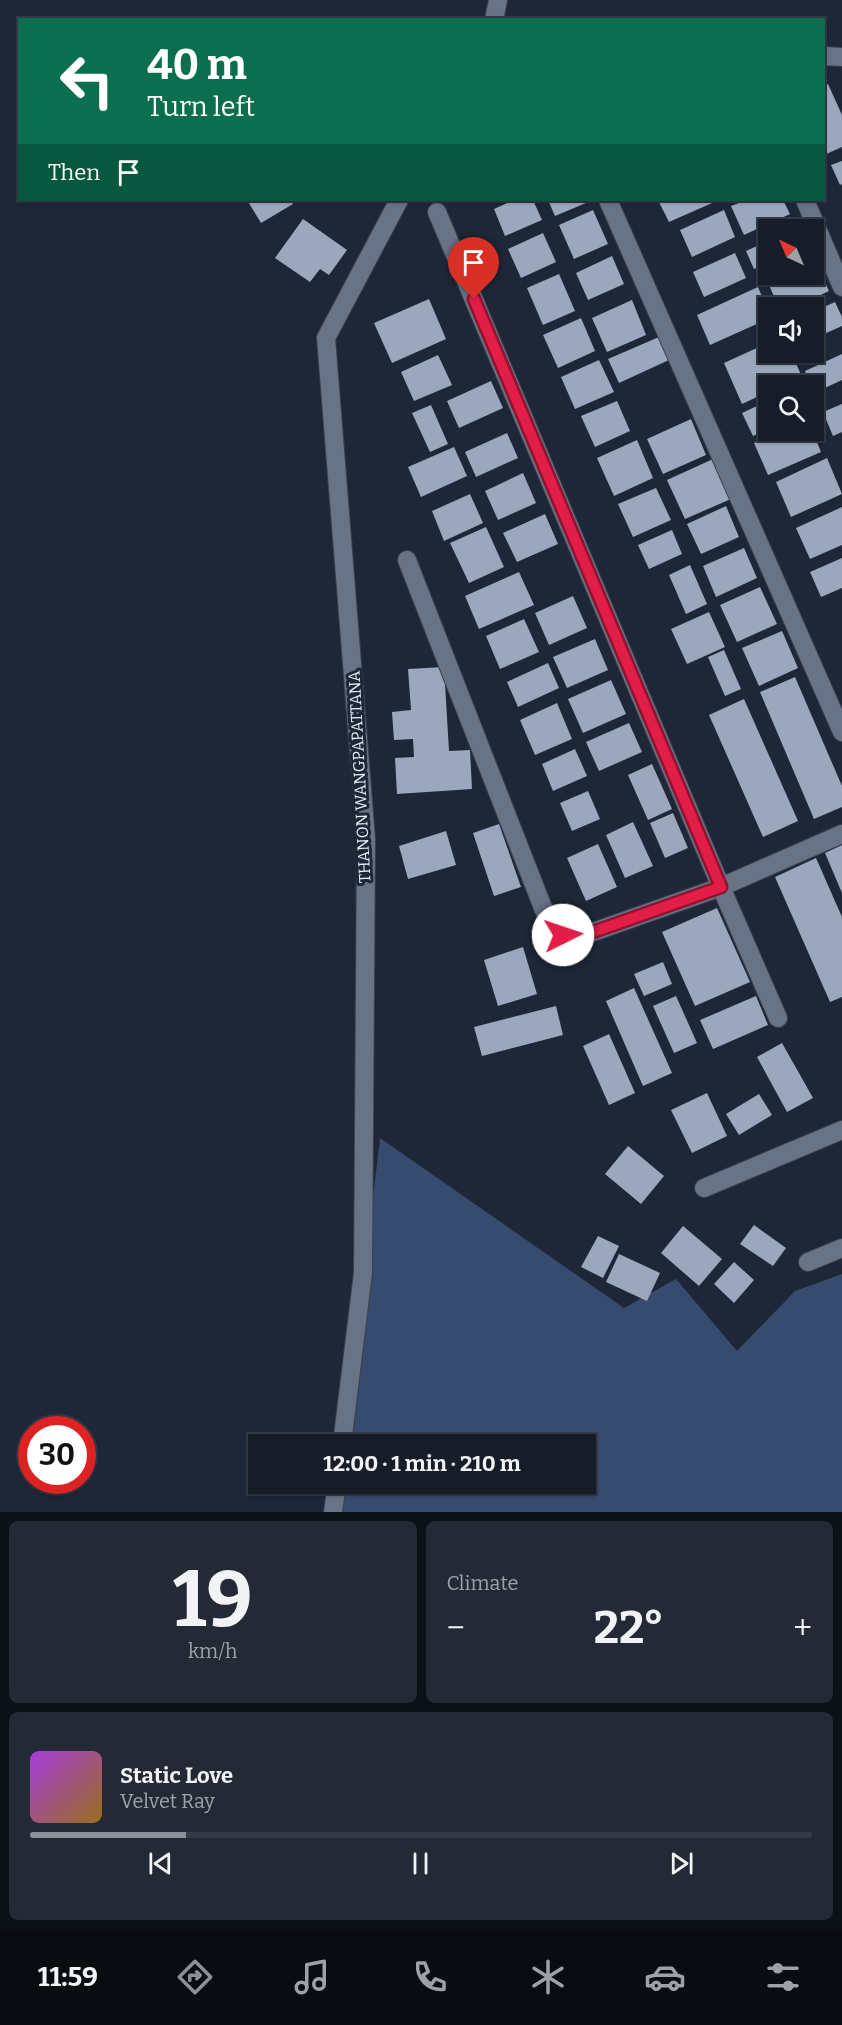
<!DOCTYPE html>
<meta charset="utf-8">
<style>
:root{--surface:#161d29;--page:#232a35;--text:#f1f3f6;--muted:#9ea2a8;--line:#353b46;--accent:#8c9099}
body{margin:0;font-family:Bitter,serif;background:var(--page);color:var(--text);height:100vh;display:flex;flex-direction:column;font-size:22px;white-space:nowrap}
*{box-sizing:border-box;margin:0}
p{font-size:20px;color:var(--muted)}
.icon{flex:none;width:33px;height:33px;fill:none;stroke:currentColor;stroke-width:2;stroke-linecap:round;stroke-linejoin:round}
.map{position:relative;height:1512px;overflow:hidden}
.details{display:flex;flex-direction:column;gap:9px;padding:9px;background:#0c1017;flex:1}
.details>*{flex:none}
.hud{position:absolute;left:18px;top:18px;width:807px;height:183px;border-radius:0px;box-shadow:0 2px 4px #0004,0 0 0 2px var(--line);background:#0b6e4f;color:#fff;overflow:hidden}
.needle{width:39px;rotate:316deg}
.buttons{position:absolute;left:758px;top:219px;display:grid;gap:12px}
.buttons a{display:grid;place-items:center;width:66px;height:66px;border-radius:0px;background:var(--surface);box-shadow:0 2px 4px #0004,0 0 0 2px var(--line);font-size:30px}
.speed{position:absolute;left:18px;top:1416px;display:flex;gap:12px;font-size:30px;font-weight:700;text-align:center}
.speed>*{display:grid;place-content:center;width:78px;height:78px;border-radius:50%;background:var(--surface);box-shadow:0 2px 4px #0004,0 0 0 2px var(--line);line-height:1}
.speed .limit{border:9px solid #d22;background:#fff;color:#111}
.pin{position:absolute;display:grid;place-items:center;width:51px;height:51px;color:#fff;margin:-62px -26px;border-radius:50% 50% 50% 0;rotate:-45deg;box-shadow:0 0 6px #0007}
.pin .icon{rotate:45deg}
.me{position:absolute;width:66px;margin:-33px;rotate:86deg;stroke-linejoin:round;filter:drop-shadow(0 0 4px #0008)}
.turn{display:flex;align-items:center;gap:21px;height:126px;padding:0 30px;font-size:27px}
.turn .icon{width:78px;height:78px;stroke-width:2.5}
.turn b{display:block;font-size:42px;line-height:51px}
.then{display:flex;align-items:center;height:57px;padding:0 30px;background:#0003;gap:12px;font-size:22px}
.big{font-size:45px;font-weight:700;line-height:1.1}
.details .tile{flex:1;display:flex;flex-direction:column;justify-content:center;gap:9px;min-width:0;padding:0 21px;border-radius:9px;background:var(--page)}
.details .dial{align-items:center;gap:0}
.dial b{font-size:78px;line-height:1}
.song{display:flex;align-items:center;gap:18px}
.cover{width:72px;height:72px;border-radius:9px;background:linear-gradient(135deg,hsl(280 70% 55%),hsl(40 70% 35%))}
.played{height:6px;border-radius:3px;background:linear-gradient(90deg,var(--accent) 20%,var(--line) 20%)}
.keys{display:flex;justify-content:space-around;direction:ltr}
.heat{display:flex;justify-content:space-between;align-items:center;font-size:33px;direction:ltr}
.details .tiles{flex:1;display:grid;gap:9px;grid-template-columns:1fr 1fr}
.tile:last-child{grid-column:span 2}
.trip{position:absolute;left:248px;top:1434px;width:348px;height:60px;border-radius:0px;background:var(--surface);box-shadow:0 2px 4px #0004,0 0 0 2px var(--line);font-weight:700;line-height:60px;text-align:center}
.tab-bar{display:flex;height:96px;justify-content:space-around;align-items:center;background:#090c10;color:var(--muted)}
.tab-bar .icon{width:42px;height:42px}
.tab-bar .current{color:var(--accent)}
.tab-bar b{font-size:27px;color:var(--text)}
.map>svg:first-child{display:block}
.green{fill:#374b6f}
.building{fill:#9ba7bc}
.lines{fill:none;stroke-linecap:round;stroke-linejoin:round}
.minor-casing{stroke:#39414e;stroke-width:20}
.minor{stroke:#687386;stroke-width:18}
.route-casing{stroke:#92132f;stroke-width:15}
.route{stroke:#e11d48;stroke-width:10}
.labels{text-anchor:middle;stroke-width:6;stroke-linejoin:round;paint-order:stroke}
.street-label{font-size:16px;fill:#e7eef9;stroke:#1e2737}
</style>
<div class="map">
<svg width="842" height="1512" viewBox="0 0 842 1512">
<rect width="100%" height="100%" fill="#1e2737"/>
<path class="green" d="M380,1138l244,170 52,-29 61,72 58,-60 47,-17v238h-505l3,-28h245v-40h-241z"/>
<g class="building">
<path d="M828,84l14,31v32l-18,8v-69z"/>
<path d="M842,161v23l-2,1 -9,-20z"/>
<path d="M247,200h44l2,4 -32,19z"/>
<path d="M514,200h19l9,20 -37,16 -11,-27z"/>
<path d="M548,200h45l-38,16z"/>
<path d="M658,200h61l-50,22z"/>
<path d="M747,200h36l7,14 -46,21 -13,-29z"/>
<path d="M593,210l15,34 -34,15 -15,-34z"/>
<path d="M724,210l11,27 -43,20 -12,-27z"/>
<path d="M303,219l44,31 -18,25 -9,-6 -10,13 -35,-24z"/>
<path d="M543,233l13,29 -35,16 -13,-29z"/>
<path d="M768,241v22l-14,6 -8,-18z"/>
<path d="M735,253l11,25 -42,19 -11,-25z"/>
<path d="M612,256l12,28 -36,16 -12,-27z"/>
<path d="M816,263l13,28 -36,17h-14l-10,-23 23,-11h21v-9z"/>
<path d="M559,274l16,37 -32,14 -16,-37z"/>
<path d="M758,287l10,24v8l-58,26 -13,-30z"/>
<path d="M429,299l17,40 -54,24 -18,-40z"/>
<path d="M632,300l14,35 -39,17 -15,-34z"/>
<path d="M835,302l7,15v9l-29,13v-27z"/>
<path d="M581,318l14,33 -37,17 -15,-33z"/>
<path d="M659,337l10,23 -50,23 -11,-24z"/>
<path d="M768,343v9h23l11,25 -20,9h-14v6l-26,12 -18,-41z"/>
<path d="M842,354v26l-28,13 -1,-7h-2l-6,-15z"/>
<path d="M438,355l14,30 -38,16 -13,-29z"/>
<path d="M599,360l15,32 -39,17 -14,-32z"/>
<path d="M491,381l12,27 -44,20 -12,-27z"/>
<path d="M617,401l13,30 -35,16 -14,-31z"/>
<path d="M768,401v28l-15,7 -11,-23z"/>
<path d="M842,404v28l-9,4 -10,-24z"/>
<path d="M431,405l17,39 -18,8 -18,-39z"/>
<path d="M691,419l15,36 -43,19 -16,-35z"/>
<path d="M782,430h30l9,22 -53,23 -14,-32z"/>
<path d="M507,433l11,25 -42,19 -11,-25z"/>
<path d="M637,440l16,38 -39,18 -17,-38z"/>
<path d="M454,447l13,29 -46,21 -13,-30z"/>
<path d="M827,458l15,36 -51,23 -15,-35z"/>
<path d="M713,459l18,40 -46,20 -18,-39z"/>
<path d="M523,473l13,30 -38,17 -13,-29z"/>
<path d="M656,488l15,32 -38,17 -15,-33z"/>
<path d="M470,494l13,29 -39,18 -12,-30z"/>
<path d="M726,506l13,31 -38,17 -14,-30z"/>
<path d="M842,507v38l-32,14 -14,-31z"/>
<path d="M545,514l13,30 -41,18 -14,-29z"/>
<path d="M486,527l18,40 -35,16 -19,-40z"/>
<path d="M672,530l10,24 -33,15 -11,-24z"/>
<path d="M744,548l13,30 -41,19 -13,-31z"/>
<path d="M842,558v30l-21,9 -11,-25z"/>
<path d="M690,565l17,39 -21,10 -17,-39z"/>
<path d="M519,572l15,33 -55,24 -14,-33z"/>
<path d="M760,587l17,37 -40,18 -17,-37z"/>
<path d="M573,596l14,32 -38,17 -14,-32z"/>
<path d="M709,612l16,35 -38,17 -16,-35z"/>
<path d="M524,619l15,33 -39,17 -14,-33z"/>
<path d="M782,631l16,37 -39,18 -17,-38z"/>
<path d="M595,639l13,31 -41,18 -14,-31z"/>
<path d="M724,650l17,39 -16,7 -17,-39z"/>
<path d="M548,663l11,25 -41,19 -11,-25z"/>
<path d="M444,667l5,84 21,-1 2,39 -75,5 -2,-36 19,-1 -1,-18 -19,1 -2,-28 19,-2 -3,-41z"/>
<path d="M795,677l47,109v21l-28,12 -54,-127z"/>
<path d="M611,680l15,34 -43,19 -15,-34z"/>
<path d="M744,699l54,122 -35,16 -54,-122z"/>
<path d="M557,703l15,36 -37,16 -15,-35z"/>
<path d="M629,723l13,29 -43,19 -13,-29z"/>
<path d="M575,749l12,27 -34,15 -11,-27z"/>
<path d="M652,764l20,45 -24,11 -20,-45z"/>
<path d="M588,791l12,28 -28,12 -12,-28z"/>
<path d="M673,813l15,35 -23,10 -15,-35z"/>
<path d="M633,822l20,44 -28,12 -19,-43z"/>
<path d="M499,824l22,63 -27,9 -21,-63z"/>
<path d="M446,831l10,34 -48,14 -9,-33z"/>
<path d="M598,844l19,43 -31,14 -19,-43z"/>
<path d="M842,845v48l-17,-40z"/>
<path d="M816,858l26,59v80l-12,5 -55,-125z"/>
<path d="M717,908l33,74 -55,24 -33,-74z"/>
<path d="M523,947l14,47 -39,12 -14,-46z"/>
<path d="M663,962l9,22 -28,12 -10,-22z"/>
<path d="M634,988l38,85 -29,13 -37,-85z"/>
<path d="M676,996l21,47 -23,10 -21,-47z"/>
<path d="M756,996l12,29 -55,24 -13,-29z"/>
<path d="M556,1006l7,29 -81,21 -8,-29z"/>
<path d="M609,1034l26,59 -26,12 -26,-59z"/>
<path d="M782,1043l31,55 -26,14 -30,-55z"/>
<path d="M707,1093l20,43 -35,17 -21,-43z"/>
<path d="M759,1094l13,21 -33,20 -13,-21z"/>
<path d="M628,1146l36,30 -23,28 -36,-30z"/>
<path d="M754,1225l32,23 -13,18 -33,-22z"/>
<path d="M683,1226l39,33 -23,27 -38,-33z"/>
<path d="M598,1236l21,10 -16,32 -22,-11z"/>
<path d="M619,1254l41,19 -13,28 -41,-19z"/>
<path d="M734,1262l20,18 -20,23 -20,-19z"/>
</g>
<g class="lines">
<defs>
<g id="minor">
<path d="M494,20l4,-20"/>
<path d="M824,56l18,1"/>
<path d="M608,200l234,532"/>
<path d="M805,200l37,87"/>
<path d="M437,212l284,675 57,131"/>
<path d="M407,560l140,358c8,12 15,17 29,20l145,-51 121,-53"/>
<path d="M704,1188l138,-58"/>
<path d="M808,1262l34,-14"/>
<path d="M342,1444l21,-171 3,-434 -40,-501 73,-138"/>
<path d="M333,1512l4,-28"/>
</g>
</defs>
<use href="#minor" class="minor-casing"/>
<use href="#minor" class="minor"/>
</g>
<g class="lines">
<defs>
<path id="route" d="M474,299l247,588 -145,51 -13,-3"/>
</defs>
<use href="#route" class="route-casing"/>
<use href="#route" class="route"/>
</g>
<g class="labels">
<g class="street-label">
<text transform="translate(359 777) rotate(-93)" y="6">THANON WANGPAPATTANA</text>
</g>
</g>
</svg>
<div class="buttons">
<a><svg class="needle" viewBox="-14 -14 28 28"><path d="M0-13l5 13h-10z" fill="#e53935"/><path d="M0 13l5-13h-10z" fill="#9ea2a8"/></svg></a>
<a><svg class="icon" aria-label="sound" viewBox="0 0 24 24"><path d="M4 9h4l5-4v14l-5-4H4zM17 9q2 3 0 6"/></svg></a>
<a><svg class="icon" aria-label="search" viewBox="0 0 24 24"><circle cx="10" cy="10" r="6"/><path d="M15 15l6 6"/></svg></a>
</div>
<div class="speed"><div class="limit">30</div></div>
<div class="pin" style="left:474px;top:299px;background:#d93025"><svg class="icon" aria-label="arrive" viewBox="0 0 24 24"><path d="M6 21V4h12l-3 4 3 4H6"/></svg></div>
<svg class="me" style="left:563px;top:935px" viewBox="-20 -20 40 40"><circle r="19" fill="#fff"/><path d="M0-13L10 11 0 6-10 11z" fill="#e11d48"/></svg>
<div class="trip">12:00 · 1 min · 210 m</div>
<div class="hud">
<div class="turn"><svg class="icon" aria-label="left" viewBox="0 0 24 24"><path d="M17 20v-9H6M10 6l-5 5 5 5"/></svg><div><b>40 m</b>Turn left</div></div>
<div class="then">Then<svg class="icon" aria-label="arrive" viewBox="0 0 24 24"><path d="M6 21V4h12l-3 4 3 4H6"/></svg></div>
</div>
</div>
<section class="details">
<div class="tiles">
<div class="tile dial"><b>19</b><p>km/h</p></div>
<div class="tile"><p>Climate</p>
<div class="heat"><a>−</a><b class="big">22°</b><a>+</a></div>
</div>
<div class="tile">
<div class="song"><i class="cover"></i><div><b>Static Love</b><p>Velvet Ray</p></div></div>
<div class="played"></div>
<div class="keys"><svg class="icon" aria-label="previous" viewBox="0 0 24 24"><path d="M18 5L8 12l10 7zM5 5v14"/></svg><svg class="icon" aria-label="pause" viewBox="0 0 24 24"><path d="M8 5v14M16 5v14"/></svg><svg class="icon" aria-label="next" viewBox="0 0 24 24"><path d="M6 5l10 7-10 7zM19 5v14"/></svg></div>
</div>
</div>
</section>
<nav class="tab-bar">
<b>11:59</b>
<svg class="icon current" aria-label="directions" viewBox="0 0 24 24"><path d="M12 3l9 9-9 9-9-9zM9 14v-3h6M13 9l2 2-2 2"/></svg>
<svg class="icon" aria-label="music" viewBox="0 0 24 24"><path d="M9 18V5l10-2v13"/><circle cx="6" cy="18" r="3"/><circle cx="16" cy="16" r="3"/></svg>
<svg class="icon" aria-label="phone" viewBox="0 0 24 24"><path d="M5 4h4l2 5-3 2q2 4 5 5l2-3 5 2v4C11 20 4 13 5 4z"/></svg>
<svg class="icon" aria-label="climate" viewBox="0 0 24 24"><path d="M12 3v18M4 7l16 10M4 17L20 7"/></svg>
<svg class="icon" aria-label="car" viewBox="0 0 24 24"><path d="M5 17H2v-5l4-1 3-4h7l3 4 3 1v5h-3M9 17h6M6 11h13"/><circle cx="7" cy="17" r="2"/><circle cx="17" cy="17" r="2"/></svg>
<svg class="icon" aria-label="filters" viewBox="0 0 24 24"><path d="M4 7h16M4 17h16"/><circle cx="9" cy="7" r="2"/><circle cx="15" cy="17" r="2"/></svg>
</nav>
